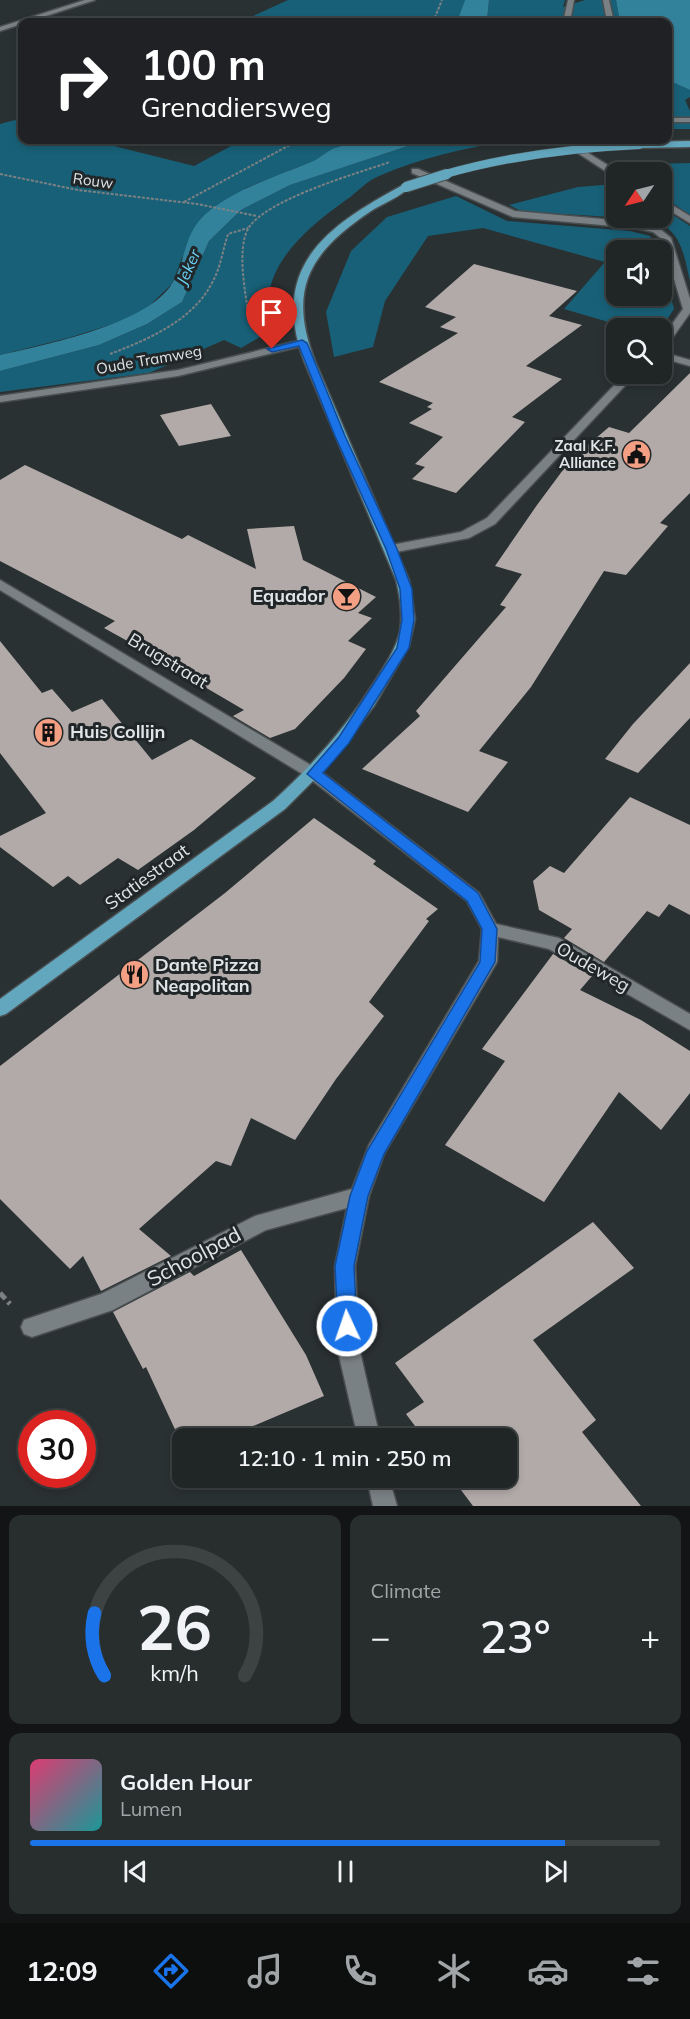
<!DOCTYPE html>
<meta charset="utf-8">
<style>
:root{--surface:#202526;--page:#282d2e;--text:#f1f3f6;--muted:#a2a5a7;--line:#3d4243;--accent:#1a73e8}
body{margin:0;font-family:Mulish,sans-serif;background:var(--page);color:var(--text);height:100vh;display:flex;flex-direction:column;font-size:22px;white-space:nowrap}
*{box-sizing:border-box;margin:0}
p{font-size:20px;color:var(--muted)}
.icon{flex:none;width:33px;height:33px;fill:none;stroke:currentColor;stroke-width:2;stroke-linecap:round;stroke-linejoin:round}
.map{position:relative;height:1506px;overflow:hidden}
.details{display:flex;flex-direction:column;gap:9px;padding:9px;background:#121415;flex:1}
.details>*{flex:none}
.guide{position:absolute;left:18px;top:18px;width:654px;height:126px;border-radius:12px;box-shadow:0 3px 9px #0003,0 0 0 2px var(--line);background:#202124;color:#fff;overflow:hidden}
.needle{width:39px;rotate:235deg}
.tools{position:absolute;left:606px;top:162px;display:grid;gap:12px}
.tools a{display:grid;place-items:center;width:66px;height:66px;border-radius:12px;background:var(--surface);box-shadow:0 3px 9px #0003,0 0 0 2px var(--line);font-size:30px}
.speed{position:absolute;left:18px;top:1410px;display:flex;gap:12px;font-size:30px;font-weight:700;text-align:center}
.speed>*{display:grid;place-content:center;width:78px;height:78px;border-radius:50%;background:var(--surface);box-shadow:0 3px 9px #0003,0 0 0 2px var(--line);line-height:1}
.speed .limit{border:9px solid #d22;background:#fff;color:#111}
.pin{position:absolute;display:grid;place-items:center;width:51px;height:51px;color:#fff;margin:-62px -26px;border-radius:50% 50% 50% 0;rotate:-45deg;box-shadow:0 0 6px #0007}
.pin .icon{rotate:45deg}
.me{position:absolute;width:66px;margin:-33px;rotate:357deg;stroke-linejoin:round;filter:drop-shadow(0 0 4px #0008)}
.turn{display:flex;align-items:center;gap:21px;height:126px;padding:0 24px;font-size:27px}
.turn .icon{width:78px;height:78px;stroke-width:2.5}
.turn b{display:block;font-size:42px;line-height:51px}
.big{font-size:45px;font-weight:600;line-height:1.1}
.details .tile{flex:1;display:flex;flex-direction:column;justify-content:center;gap:9px;min-width:0;padding:0 21px;border-radius:12px;background:var(--page)}
.details .dial{align-items:center;gap:0}
.dial svg{height:156px;overflow:visible;fill:none;stroke:var(--line);stroke-width:7;stroke-linecap:round;text-anchor:middle}
.dial text{fill:var(--text);stroke:none}
.song{display:flex;align-items:center;gap:18px}
.cover{width:72px;height:72px;border-radius:9px;background:linear-gradient(135deg,hsl(340 70% 55%),hsl(180 70% 35%))}
.played{height:6px;border-radius:3px;background:linear-gradient(90deg,var(--accent) 85%,var(--line) 85%)}
.keys{display:flex;justify-content:space-around;direction:ltr}
.heat{display:flex;justify-content:space-between;align-items:center;font-size:33px;direction:ltr}
.details .tiles{flex:1;display:grid;gap:9px;grid-template-columns:1fr 1fr}
.tile:last-child{grid-column:span 2}
.trip{position:absolute;left:172px;top:1428px;width:345px;height:60px;border-radius:12px;background:var(--surface);box-shadow:0 3px 9px #0003,0 0 0 2px var(--line);font-weight:600;line-height:60px;text-align:center}
.tabs{display:flex;height:96px;justify-content:space-around;align-items:center;background:#0d0f0f;color:var(--muted)}
.tabs .icon{width:42px;height:42px}
.tabs .on{color:var(--accent)}
.tabs b{font-size:27px;color:var(--text)}
.map>svg:first-child{display:block}
.green{fill:#186077}
.water{fill:#33829c}
.building{fill:#b2aaa8}
.lines{fill:none;stroke-linecap:round;stroke-linejoin:round}
.minor-casing{stroke:#494e50;stroke-width:3}
.major-casing{stroke:#494e50;stroke-width:3}
.path-far1{stroke:#7c8183;stroke-width:2;stroke-dasharray:3 1.5;stroke-linecap:butt}
.path{stroke:#7c8183;stroke-width:5;stroke-dasharray:8 4;stroke-linecap:butt}
.minor{fill:#7a8184;fill-rule:evenodd}
.major{fill:#63a7be;fill-rule:evenodd}
.major-bridge-far1-casing{stroke:#494e50;stroke-width:9;stroke-linecap:butt}
.major-bridge-casing{stroke:#494e50;stroke-width:12;stroke-linecap:butt}
.major-bridge-far1{stroke:#63a7be;stroke-width:8}
.major-bridge{stroke:#63a7be;stroke-width:10}
.route{fill:#1a73e8;stroke:#114b97;stroke-width:1.5}
.labels{text-anchor:middle;stroke-width:6;stroke-linejoin:round;paint-order:stroke}
.far-street-label{font-size:15px;fill:#e1e5e7;stroke:#212729}
.far-poi-label{font-size:15px;font-weight:bold;fill:#e1e5e7;stroke:#212729;text-anchor:end}
.far-water-label{font-size:16px;font-style:italic;fill:#6cd5fa;stroke:#212729}
.poi-label{font-size:18px;font-weight:bold;fill:#e1e5e7;stroke:#212729;text-anchor:start}
.street-label{font-size:18px;fill:#e1e5e7;stroke:#212729}
.near-street-label{font-size:21px;fill:#e1e5e7;stroke:#212729}
</style>
<div class="map">
<svg width="690" height="1506" viewBox="0 0 690 1506">
<rect width="100%" height="100%" fill="#2a3133"/>
<g class="green">
<path d="M288,0h177l-7,22h-218z"/>
<path d="M489,0h76l-2,7 22,-7h31l4,22h-130l-3,-2z"/>
<path d="M668,80l22,10v7l-5,3 5,11v18h-22z"/>
<path d="M15,120l7,2v18h68l104,26 37,-20 -20,-6h168l-44,8 -21,13 -68,27 -64,70 -10,26 -25,24 -21,12 -58,18 -68,17v-231z"/>
<path d="M426,140h87c-46,8 -91,17 -134,36 -13,5 -21,16 -33,24 -33,24 -72,54 -78,98 -1,10 3,22 4,32l-31,18 -17,-8 -75,33 -149,19v-21l99,-26 48,-21 35,-22 27,-61 32,-31 49,-25z"/>
<path d="M690,163v52l-28,-19v-24h-38l-11,-7z"/>
<path d="M616,184v34h46v-10l28,18v55c-5,-20 -7,-42 -24,-54 -15,-11 -118,-13 -143,-15l-14,-7 69,-18z"/>
<path d="M456,196l51,25 123,10 20,5 7,14h-41v46h46v-33l12,46 -13,19h-32l-65,-19 41,-47 -122,-34 -55,8 -43,65 -12,46 -39,10 -8,-45 25,-61 36,-34z"/>
</g>
<g class="water">
<path d="M465,0h24l-2,20 3,2h-33z"/>
<path d="M616,0h74v90l-22,-10v-58h-48z"/>
<path d="M379,140h47l-136,45 -49,25 -32,31 -27,61 -35,22 -48,21 -99,26v-16c44,-10 150,-31 173,-73 16,-29 9,-51 40,-74 30,-22 65,-32 98,-46 8,-3 16,-11 24,-14 14,-5 30,-4 44,-8z"/>
</g>
<g class="building">
<path d="M474,264l103,27 -28,25 33,9 -56,41 36,13 -50,38 13,5 -69,71 -44,-14 13,-12 -10,-3 28,-27 -34,-14 23,-14 -5,-2 6,-4 -54,-21 79,-49 -18,-6 16,-10 -31,-10z"/>
<path d="M690,373v120l-30,30 8,3 -42,49 -22,-4 -73,116 -52,64 29,11 -40,50 -106,-43 58,-53 -4,-5 90,-104 -6,-2 22,-31 -27,-8 42,-61 46,-62 5,2 21,-18 20,6z"/>
<path d="M211,404l20,32 -52,10 -19,-31z"/>
<path d="M25,465l157,74 6,-4 68,34 -9,-40 47,-3 9,34 73,37 -18,16 14,5 -24,23 18,8 -22,29 -49,51 -25,9 -37,-22 11,-6 -70,-41 2,-1 -72,-40 11,-7 -115,-60v-81z"/>
<path d="M0,641l42,52 10,-4 20,23 30,-13 50,61 39,-21 65,39 -62,52 -56,40 -20,-12 -38,27 -12,-9 -15,11 -53,-40v-11l46,-23 -46,-60z"/>
<path d="M690,663v55l-52,55 -33,-14 28,-35z"/>
<path d="M630,797l60,28v90l-21,-11 -10,13 -12,-6 -43,51 -40,-24 8,-9 -33,-19 -6,-29 17,-15 14,7z"/>
<path d="M314,818l62,43 -3,3 65,45 -12,10 3,2 -60,81 15,14 -48,63 -41,61 -44,-22 -20,48 -15,-5 -77,68 32,27 -70,35 -18,-35 -13,13 -70,-70v-133l225,-173z"/>
<path d="M553,954l39,22 -12,14 61,30 49,31v42l-29,37 -42,-38 -75,110 -99,-57 60,-84 -23,-12z"/>
<path d="M593,1222l41,46 -101,72 63,80 -14,12 59,74h-168l-21,-28h55v-40h-83l-18,-24 18,-12 -29,-39z"/>
<path d="M241,1250l65,105 18,41 -99,42h-46l-33,-71 -3,2 -30,-57 77,-40 4,4z"/>
</g>
<g class="lines">
<defs>
<g id="minor">
<path d="M85,0h10l-95,31v-4z"/>
<path d="M568,0h6l-4,22h-7z"/>
<path d="M603,0h6l5,22h-7z"/>
<rect x="668" y="118" width="22" height="4"/>
<path d="M558,140h9l52,32h-3v4h-3z"/>
<path d="M412,169h6l97,42 120,11 24,6 12,10 19,61v14l-24,34 -4,1v-10l21,-29 -21,-70 -9,-7 -18,-4 -122,-11 -101,-44z"/>
<path d="M662,199l28,17v7l-28,-17z"/>
<path d="M302,340l4,1v4l-128,31 -178,26v-6l178,-26z"/>
<path d="M662,352l28,8v6l-28,-8z"/>
<path d="M625,374h11l-141,150 -26,14 -78,15 -5,-1 -1,-3 1,-3 75,-14 26,-14z"/>
<path d="M0,580l319,190 160,123 17,31 63,14 131,76v16l-141,-81 -51,-12 -1,25 -113,192 -15,42 -14,70 4,81 21,91h-22l-21,-91 -2,-81 12,-58 -81,22 -153,80 -81,27 -8,-3 -3,-7 3,-7 77,-26 154,-78 97,-27 17,-44 110,-184 3,-32 -15,-28 -158,-123 -309,-188z"/>
<path d="M367,1478h22l8,28h-24z"/>
</g>
<g id="major">
<path d="M690,141v6l-51,1 -4,-3 4,-3z"/>
<path d="M403,185l7,2c-10,10 -26,16 -39,24 -61,41 -84,77 -56,150l94,219 6,39 -6,27 -35,60 -47,61 -42,42 -279,205 -6,2v-17l273,-198c40,-36 74,-75 102,-120 10,-16 21,-32 25,-50 3,-17 0,-34 -4,-51l-92,-219c-35,-95 23,-135 99,-176z"/>
</g>
</defs>
<use href="#minor" class="minor-casing"/>
<use href="#major" class="major-casing"/>
<g class="path-far1">
<path d="M433,22l9,-22"/>
<path d="M0,174l78,16 119,14 60,12"/>
<path d="M184,202l115,-62"/>
<path d="M266,325l-18,-13c-3,-22 -11,-63 0,-83 16,-29 110,-56 142,-67"/>
<path d="M110,354c39,-15 85,-34 104,-75 7,-14 9,-30 14,-45l20,-6"/>
</g>
<path class="path" d="M0,1293l10,11"/>
<use href="#minor" class="minor"/>
<use href="#major" class="major"/>
<defs>
<path id="major-bridge-far1" d="M442,175c65,-19 130,-27 197,-30"/>
<path id="major-bridge" d="M406,187l41,-13"/>
</defs>
<use href="#major-bridge-far1" class="major-bridge-far1-casing"/>
<use href="#major-bridge" class="major-bridge-casing"/>
<use href="#major-bridge-far1" class="major-bridge-far1"/>
<use href="#major-bridge" class="major-bridge"/>
</g>
<path class="route" d="M302,340l5,3 38,93 52,113 15,40 2,31 -5,28 -60,95 -26,30 155,120 19,36 -2,33 -111,192 -16,42 -14,70 3,60 -3,7 -7,3 -7,-3 -2,-7 -3,-60 15,-70 17,-45 113,-189 2,-33 -15,-28 -160,-127 32,-37 58,-89 5,-28 -2,-31 -14,-40 -51,-113 -36,-90 -27,6 -5,-3z"/>
<defs>
<symbol id="civic-disc" viewBox="-11 -11 22 22"><circle r="9.5" fill="#f39f84" stroke="#212729"/><path d="M-.6-6.5H3V-4.5H.6V-3L4-1V1h2V6H-6V1h2V-1L-.6-3ZM-1.2 2.5V6h2.4V2.5Z" fill="#111"/></symbol>
<symbol id="bar-disc" viewBox="-11 -11 22 22"><circle r="9.5" fill="#f39f84" stroke="#212729"/><path d="M-6-5H6L.8 .8V4.5H3.5V6h-7V4.5H-.8V.8Z" fill="#111"/></symbol>
<symbol id="building-disc" viewBox="-11 -11 22 22"><circle r="9.5" fill="#f39f84" stroke="#212729"/><path d="M-4-6H4V6H1V3H-1V6H-4ZM-2.5-4.3h1.7v1.8h-1.7ZM.8-4.3h1.7v1.8H.8ZM-2.5-1h1.7V.8h-1.7ZM.8-1h1.7V.8H.8Z" fill="#111"/></symbol>
<symbol id="restaurant-disc" viewBox="-11 -11 22 22"><circle r="9.5" fill="#f39f84" stroke="#212729"/><path d="M-5-6h1v4h1v-4h1v4h1v-4h1v5L-1.5 .5V6h-2V.5L-5-1ZM5-6V6H3V1.5H1.5Q1.5-4 5-6Z" fill="#111"/></symbol>
</defs>
<g fill-rule="evenodd">
<use href="#civic-disc" x="620" y="438" width="33" height="33"/>
<use href="#bar-disc" x="330" y="580" width="33" height="33"/>
<use href="#building-disc" x="32" y="716" width="33" height="33"/>
<use href="#restaurant-disc" x="118" y="958" width="33" height="33"/>
</g>
<g class="labels">
<g class="far-street-label">
<text transform="translate(93 181) rotate(8)" y="5">Rouw</text>
<text transform="translate(149 360) rotate(-10)" y="5">Oude Tramweg</text>
</g>
<g class="far-poi-label">
<text x="616" y="451">Zaal K.F.<tspan x="616" dy="17">Alliance</tspan></text>
</g>
<g class="far-water-label">
<text transform="translate(188 267) rotate(-66)" y="6">Jeker</text>
</g>
<g class="poi-label">
<text x="325" y="602" text-anchor="end">Equador</text>
<text x="70" y="738">Huis Collijn</text>
<text x="155" y="971">Dante Pizza<tspan x="155" dy="21">Neapolitan</tspan></text>
</g>
<g class="street-label">
<text transform="translate(168 661) rotate(31)" y="6">Brugstraat</text>
<text transform="translate(147 877) rotate(-36)" y="6">Statiestraat</text>
<text transform="translate(593 967) rotate(30)" y="6">Oudeweg</text>
</g>
<g class="near-street-label">
<text transform="translate(194 1257) rotate(-28)" y="7">Schoolpad</text>
</g>
</g>
</svg>
<div class="tools">
<a><svg class="needle" viewBox="-14 -14 28 28"><path d="M0-13l5 13h-10z" fill="#e53935"/><path d="M0 13l5-13h-10z" fill="#a2a5a7"/></svg></a>
<a><svg class="icon" aria-label="sound" viewBox="0 0 24 24"><path d="M4 9h4l5-4v14l-5-4H4zM17 9q2 3 0 6"/></svg></a>
<a><svg class="icon" aria-label="search" viewBox="0 0 24 24"><circle cx="10" cy="10" r="6"/><path d="M15 15l6 6"/></svg></a>
</div>
<div class="speed"><div class="limit">30</div></div>
<div class="pin" style="left:272px;top:349px;background:#d93025"><svg class="icon" aria-label="arrive" viewBox="0 0 24 24"><path d="M6 21V4h12l-3 4 3 4H6"/></svg></div>
<svg class="me" style="left:347px;top:1326px" viewBox="-20 -20 40 40"><circle r="17" fill="#1a73e8" stroke="#fff" stroke-width="3"/><path d="M0-11L8 9 0 5-8 9z" fill="#fff"/></svg>
<div class="trip">12:10 · 1 min · 250 m</div>
<div class="guide">
<div class="turn"><svg class="icon" aria-label="right" viewBox="0 0 24 24"><path d="M7 20v-9h11M14 6l5 5-5 5"/></svg><div><b>100 m</b>Grenadiersweg</div></div>
</div>
</div>
<section class="details">
<div class="tiles">
<div class="tile dial"><svg viewBox="0 0 100 80">
<path d="M14 69A42 42 0 1 1 86 69"/>
<path d="M14 69A42 42 0 0 1 9 37" stroke="#1a73e8"/>
<text x="50" y="56" font-size="32" font-weight="700">26</text>
<text x="50" y="72" font-size="11">km/h</text>
</svg></div>
<div class="tile"><p>Climate</p>
<div class="heat"><a>−</a><b class="big">23°</b><a>+</a></div>
</div>
<div class="tile">
<div class="song"><i class="cover"></i><div><b>Golden Hour</b><p>Lumen</p></div></div>
<div class="played"></div>
<div class="keys"><svg class="icon" aria-label="previous" viewBox="0 0 24 24"><path d="M18 5L8 12l10 7zM5 5v14"/></svg><svg class="icon" aria-label="pause" viewBox="0 0 24 24"><path d="M8 5v14M16 5v14"/></svg><svg class="icon" aria-label="next" viewBox="0 0 24 24"><path d="M6 5l10 7-10 7zM19 5v14"/></svg></div>
</div>
</div>
</section>
<nav class="tabs">
<b>12:09</b>
<svg class="icon on" aria-label="directions" viewBox="0 0 24 24"><path d="M12 3l9 9-9 9-9-9zM9 14v-3h6M13 9l2 2-2 2"/></svg>
<svg class="icon" aria-label="music" viewBox="0 0 24 24"><path d="M9 18V5l10-2v13"/><circle cx="6" cy="18" r="3"/><circle cx="16" cy="16" r="3"/></svg>
<svg class="icon" aria-label="phone" viewBox="0 0 24 24"><path d="M5 4h4l2 5-3 2q2 4 5 5l2-3 5 2v4C11 20 4 13 5 4z"/></svg>
<svg class="icon" aria-label="climate" viewBox="0 0 24 24"><path d="M12 3v18M4 7l16 10M4 17L20 7"/></svg>
<svg class="icon" aria-label="car" viewBox="0 0 24 24"><path d="M5 17H2v-5l4-1 3-4h7l3 4 3 1v5h-3M9 17h6M6 11h13"/><circle cx="7" cy="17" r="2"/><circle cx="17" cy="17" r="2"/></svg>
<svg class="icon" aria-label="filters" viewBox="0 0 24 24"><path d="M4 7h16M4 17h16"/><circle cx="9" cy="7" r="2"/><circle cx="15" cy="17" r="2"/></svg>
</nav>
